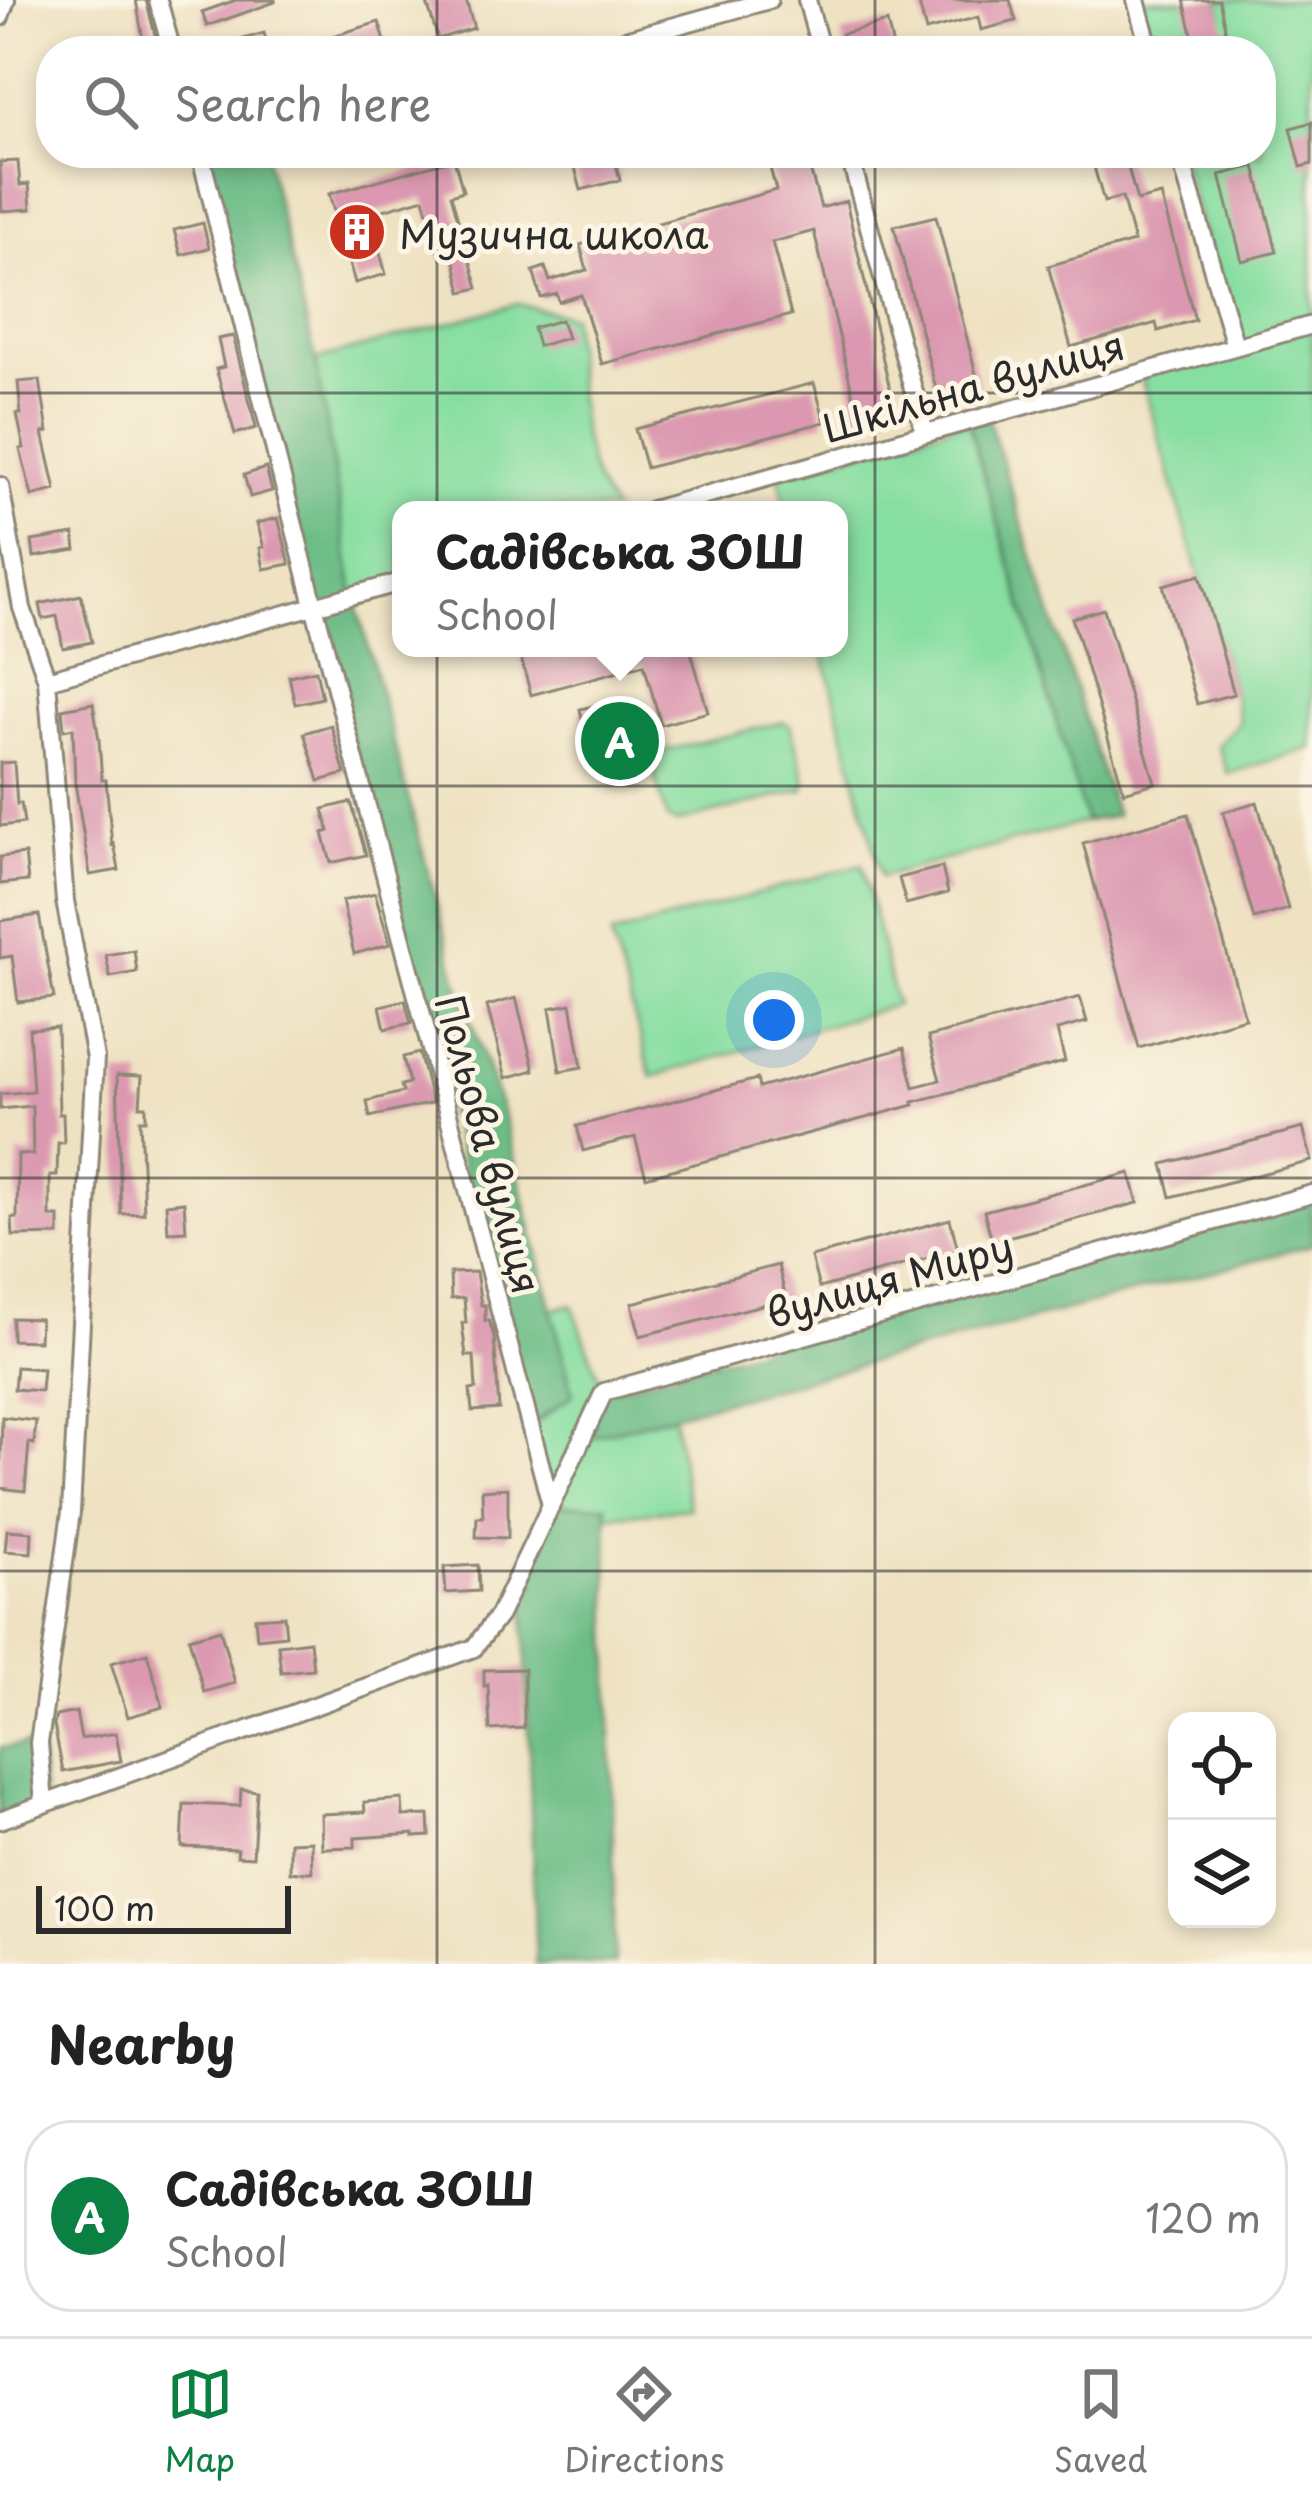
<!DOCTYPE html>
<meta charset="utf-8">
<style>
body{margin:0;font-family:"Playpen Sans",sans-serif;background:#f2f2f2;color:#222}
.controls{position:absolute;right:36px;bottom:36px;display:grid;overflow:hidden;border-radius:24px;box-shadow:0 6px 18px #0003}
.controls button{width:108px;height:108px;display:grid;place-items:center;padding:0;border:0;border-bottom:3px solid #e0e0e0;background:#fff;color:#222;font:60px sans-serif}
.scale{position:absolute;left:36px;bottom:30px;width:255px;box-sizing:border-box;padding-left:12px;border:6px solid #2b2b2b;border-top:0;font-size:33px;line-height:42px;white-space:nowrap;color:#2b2b2b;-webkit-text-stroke:9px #fcf5e5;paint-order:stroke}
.you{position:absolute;left:774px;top:1020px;width:42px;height:42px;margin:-30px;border:9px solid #fff;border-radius:50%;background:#1a73e8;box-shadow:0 0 0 18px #1a73e833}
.badge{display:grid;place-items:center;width:78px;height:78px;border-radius:50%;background:#0b8043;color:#fff;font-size:39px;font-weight:700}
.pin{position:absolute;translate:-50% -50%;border:6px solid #fff;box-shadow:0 3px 12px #0006}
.popup{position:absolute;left:392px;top:501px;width:456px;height:156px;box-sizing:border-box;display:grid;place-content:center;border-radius:24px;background:#fff;filter:drop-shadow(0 3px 9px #0005);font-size:39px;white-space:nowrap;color:#767676}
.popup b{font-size:45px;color:#222}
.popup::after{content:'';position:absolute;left:50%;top:100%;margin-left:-24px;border:24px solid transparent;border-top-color:#fff}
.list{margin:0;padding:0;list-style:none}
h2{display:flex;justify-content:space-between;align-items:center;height:156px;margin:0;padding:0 48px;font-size:51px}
h2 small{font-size:39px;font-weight:400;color:#767676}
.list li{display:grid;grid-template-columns:78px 1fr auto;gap:36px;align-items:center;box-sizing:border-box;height:192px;margin:0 24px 24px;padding:0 24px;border:3px solid #e0e0e0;border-radius:48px}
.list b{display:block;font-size:45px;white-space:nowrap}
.list p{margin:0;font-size:39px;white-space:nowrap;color:#767676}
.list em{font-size:39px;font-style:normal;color:#767676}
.icon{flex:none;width:66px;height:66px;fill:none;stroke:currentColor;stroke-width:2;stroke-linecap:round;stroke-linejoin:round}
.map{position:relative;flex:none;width:1312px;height:1964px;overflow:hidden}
.search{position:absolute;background:#fff;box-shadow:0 6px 18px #0003;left:36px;right:36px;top:36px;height:132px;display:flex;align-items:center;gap:30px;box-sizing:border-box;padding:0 42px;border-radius:48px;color:#767676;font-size:45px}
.sheet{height:372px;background:#fff}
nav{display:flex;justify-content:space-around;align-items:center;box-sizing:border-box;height:168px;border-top:3px solid #e0e0e0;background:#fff;font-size:33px;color:#767676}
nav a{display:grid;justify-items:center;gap:6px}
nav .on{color:#0b8043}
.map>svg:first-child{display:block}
.green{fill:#87dea1;stroke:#598466;stroke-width:3}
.forest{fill:#6dbd87;stroke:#4c7459;stroke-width:3}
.building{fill:#db98b0}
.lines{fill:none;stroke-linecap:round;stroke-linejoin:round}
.minor-casing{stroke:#8d8676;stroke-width:22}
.minor{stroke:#fff;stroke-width:16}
.grid{fill:none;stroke:#2b2b2b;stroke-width:3;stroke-opacity:0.55}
.labels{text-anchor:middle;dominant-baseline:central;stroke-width:10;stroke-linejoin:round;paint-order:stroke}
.poi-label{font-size:39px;fill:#2b2b2b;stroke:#fcf5e5;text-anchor:start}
.street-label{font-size:39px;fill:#2b2b2b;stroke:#fcf5e5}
</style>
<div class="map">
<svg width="1312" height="1964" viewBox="0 0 1312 1964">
<rect width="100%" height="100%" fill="#fcf5e5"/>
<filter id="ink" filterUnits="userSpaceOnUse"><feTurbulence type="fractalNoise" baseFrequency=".00833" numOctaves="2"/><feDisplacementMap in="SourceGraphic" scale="24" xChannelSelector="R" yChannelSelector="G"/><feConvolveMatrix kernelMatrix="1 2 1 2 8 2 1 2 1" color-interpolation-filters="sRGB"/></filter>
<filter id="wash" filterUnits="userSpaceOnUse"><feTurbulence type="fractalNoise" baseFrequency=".004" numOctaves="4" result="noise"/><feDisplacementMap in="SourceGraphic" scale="48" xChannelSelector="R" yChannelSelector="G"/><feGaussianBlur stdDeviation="2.7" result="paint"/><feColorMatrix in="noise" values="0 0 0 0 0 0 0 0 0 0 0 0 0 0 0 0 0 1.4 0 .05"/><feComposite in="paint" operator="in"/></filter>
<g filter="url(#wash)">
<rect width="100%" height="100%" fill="#efe2c2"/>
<path class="green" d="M 1136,0 L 1184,0 L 1222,16 L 1219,0 L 1312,0 L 1312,748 L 1228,774 L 1218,745 L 1239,723 L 1234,694 L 1140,373 L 1235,347 L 1180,153 L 1261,153 L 1261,51 L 1231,51 L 1226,33 L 1192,41 L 1194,51 L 1150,51 Z
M 517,304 L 571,316 C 577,371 576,470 614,510 L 401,510 L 401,582 L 354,595 L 316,360 Z
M 968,421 L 1086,822 L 881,877 L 822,648 L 839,648 L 839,510 L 787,510 L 778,475 Z
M 783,722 L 790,725 L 806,782 L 803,790 L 676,823 L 667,819 L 651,760 L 655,753 Z
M 862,864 L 896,1005 L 652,1077 L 611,936 Z
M 572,1304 L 604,1392 L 584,1439 L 673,1415 L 689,1508 L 608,1516 L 607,1506 L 551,1505 L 533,1426 L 573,1395 L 552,1310 Z"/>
<path class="forest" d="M 216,153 L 265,153 L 316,360 L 354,595 L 458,983 L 504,1117 L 573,1395 L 530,1426 L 201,157 Z
M 987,415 L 1116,816 L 1086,822 L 968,421 Z
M 1312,1194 L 1312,1245 L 582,1439 L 604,1392 Z
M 551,1505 L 607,1505 L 615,1964 L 536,1964 L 523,1563 Z
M 39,1743 L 44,1804 L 0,1820 L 0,1748 Z"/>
<g id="blocks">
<path class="building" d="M 136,0 L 146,0 L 159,51 L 145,51 Z
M 236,0 L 275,0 L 275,2 L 207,26 L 202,12 Z
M 426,0 L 466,0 L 474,28 L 438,39 Z
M 918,0 L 1010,0 L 1016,21 L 981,30 L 978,17 L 926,31 Z
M 1184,0 L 1219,0 L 1230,51 L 1196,51 Z
M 379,22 L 388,51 L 330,51 L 326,38 Z
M 887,22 L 894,51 L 846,51 L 841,34 Z
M 264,33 L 269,51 L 216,51 L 215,47 Z
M 1312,122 L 1312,164 L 1301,167 L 1291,128 Z
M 571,153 L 613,153 L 620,180 L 581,190 Z
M 766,153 L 811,153 L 814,165 L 809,166 L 821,208 L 846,201 L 895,411 L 859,420 L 814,231 L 772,242 L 791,315 L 602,364 L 581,295 L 559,302 L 557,294 L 541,298 L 533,271 L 545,267 L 550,281 L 587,270 L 580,245 L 776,190 Z
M 1090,153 L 1124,153 L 1137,201 L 1161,195 L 1195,320 L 1158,331 L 1156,323 L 1071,347 L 1048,266 L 1134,242 L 1122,197 L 1104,202 Z
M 454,159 L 463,191 L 451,195 L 478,288 L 462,292 L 453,254 L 441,258 L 424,198 L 369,214 L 386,274 L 355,283 L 329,194 Z
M 18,161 L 20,185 L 29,184 L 31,209 L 2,211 L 0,162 Z
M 1255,166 L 1277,252 L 1242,261 L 1220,175 Z
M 936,216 L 979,386 L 938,397 L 894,226 Z
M 203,223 L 209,248 L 181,255 L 174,230 Z
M 561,320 L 567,338 L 538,346 L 533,328 Z
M 233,336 L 256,428 L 235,434 L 216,369 L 224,367 L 218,339 Z
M 40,380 L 48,432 L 43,433 L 56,490 L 32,496 L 20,449 L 24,448 L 17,414 L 21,414 L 18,382 Z
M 814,383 L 825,422 L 646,468 L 635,429 Z
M 266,468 L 272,491 L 250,497 L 244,475 Z
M 278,518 L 290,564 L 264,569 L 260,548 L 264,547 L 257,523 Z
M 74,534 L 76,550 L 34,557 L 32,541 Z
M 1200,575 L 1234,694 L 1197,704 L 1163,585 Z
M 81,595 L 92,642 L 63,648 L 57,616 L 43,619 L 40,604 Z
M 1104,609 L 1155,783 L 1124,792 L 1072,618 Z
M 518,648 L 690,648 L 708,712 L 661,725 L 644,664 L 531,695 Z
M 316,670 L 322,698 L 295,704 L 289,676 Z
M 93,703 L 99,740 L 102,780 L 106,780 L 112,845 L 114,844 L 119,870 L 90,875 L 75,783 L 73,728 L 64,730 L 62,709 Z
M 605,703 L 609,721 L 584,727 L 580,709 Z
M 331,725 L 345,774 L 319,781 L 304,733 Z
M 14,762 L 17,804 L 21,803 L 24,823 L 0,826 L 0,763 Z
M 351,802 L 366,855 L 331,863 L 323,833 L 329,831 L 323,809 Z
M 1257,802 L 1288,909 L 1254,919 L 1223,812 Z
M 1188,814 L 1245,1018 L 1139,1048 L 1083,843 Z
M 25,854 L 28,881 L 0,884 L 0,857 Z
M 942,867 L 948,893 L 906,904 L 899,878 Z
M 375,893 L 390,944 L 354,954 L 342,901 Z
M 39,915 L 54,998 L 18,1002 L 12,956 L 0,958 L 0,921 Z
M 134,950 L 137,972 L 110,977 L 106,955 Z
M 1080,997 L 1087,1022 L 1057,1030 L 1065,1062 L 913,1102 L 914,1105 L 646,1177 L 635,1137 L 583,1151 L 577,1126 L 757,1079 L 759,1088 L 904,1048 L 914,1087 L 940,1080 L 928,1037 Z
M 516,998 L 534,1070 L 506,1078 L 487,1006 Z
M 405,1000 L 411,1023 L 385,1029 L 380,1006 Z
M 571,1004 L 582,1067 L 560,1071 L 550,1008 Z
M 57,1027 L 59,1114 L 63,1114 L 64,1143 L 58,1143 L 57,1176 L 50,1176 L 50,1217 L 59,1217 L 59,1235 L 13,1236 L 12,1218 L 17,1218 L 18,1154 L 33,1155 L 32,1106 L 0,1109 L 0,1094 L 33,1091 L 29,1029 Z
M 419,1053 L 432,1103 L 370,1117 L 367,1101 L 403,1092 L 401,1085 L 409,1083 L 403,1057 Z
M 117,1075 L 142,1076 L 140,1106 L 146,1106 L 146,1120 L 140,1120 L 144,1213 L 121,1214 Z
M 1303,1128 L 1312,1161 L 1171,1197 L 1163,1164 Z
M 1130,1173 L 1138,1203 L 992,1241 L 984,1211 Z
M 184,1202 L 186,1231 L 168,1232 L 166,1204 Z
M 950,1219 L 958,1250 L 819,1288 L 811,1257 Z
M 778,1265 L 786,1299 L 640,1336 L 632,1303 Z
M 476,1272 L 481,1305 L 485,1305 L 485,1321 L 489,1320 L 494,1337 L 499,1409 L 472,1411 L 470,1390 L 476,1389 L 474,1356 L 466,1356 L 462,1323 L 466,1323 L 464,1298 L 451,1299 L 450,1273 Z
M 12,1318 L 40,1319 L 39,1341 L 12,1340 Z
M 16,1367 L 43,1369 L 41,1391 L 14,1389 Z
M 2,1417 L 36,1421 L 34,1444 L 29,1443 L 25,1491 L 0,1488 Z
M 508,1488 L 508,1538 L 476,1537 L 477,1517 L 483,1517 L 482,1490 Z
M 7,1530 L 32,1532 L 31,1553 L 5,1551 Z
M 478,1565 L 479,1591 L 446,1593 L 444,1567 Z
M 284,1616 L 286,1635 L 257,1638 L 255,1618 Z
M 220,1629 L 235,1683 L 204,1692 L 189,1638 Z
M 310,1641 L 313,1669 L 281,1672 L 278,1645 Z
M 147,1653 L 163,1707 L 128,1717 L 111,1663 Z
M 524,1669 L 524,1728 L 490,1730 L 488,1685 L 484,1686 L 484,1670 Z
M 76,1712 L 81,1739 L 116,1733 L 121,1761 L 63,1772 L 54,1725 L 56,1716 Z
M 241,1789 L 257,1791 L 253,1857 L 237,1856 L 238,1849 L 182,1847 L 184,1804 L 240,1806 Z
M 402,1799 L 403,1816 L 429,1815 L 430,1836 L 414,1837 L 414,1834 L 355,1838 L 355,1847 L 322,1848 L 321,1814 L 365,1812 L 364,1802 Z
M 311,1841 L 312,1872 L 290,1872 L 290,1842 Z"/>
</g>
</g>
<g filter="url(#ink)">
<use href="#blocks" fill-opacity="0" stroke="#8d8676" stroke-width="3"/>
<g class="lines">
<defs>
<path id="minor" d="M 158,0 L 172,51
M 807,0 L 821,51
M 1136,0 L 1150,51
M 0,17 L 6,0
M 585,51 L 769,0
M 849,153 L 925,433
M 1179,153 L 1235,346
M 0,486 L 22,608 L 47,680 L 65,901 L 95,1058 L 71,1512 L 39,1743 L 44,1804
M 652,510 L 1312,325
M 47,680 L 401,582
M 551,1505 L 604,1392 L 1312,1194
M 0,1820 L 474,1648 L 499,1615 L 551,1505 L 314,605 L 200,153"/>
</defs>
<use href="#minor" class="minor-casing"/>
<use href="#minor" class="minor"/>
</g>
</g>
<path class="grid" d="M 437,0 L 437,51M 875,0 L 875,51M 437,153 L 437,1964M 875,153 L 875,1964M 0,393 L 1312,393M 0,786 L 1312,786M 0,1178 L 1312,1178M 0,1571 L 1312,1571"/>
<defs>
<symbol id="building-disc" viewBox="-11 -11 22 22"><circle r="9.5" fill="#c8321e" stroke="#fcf5e5"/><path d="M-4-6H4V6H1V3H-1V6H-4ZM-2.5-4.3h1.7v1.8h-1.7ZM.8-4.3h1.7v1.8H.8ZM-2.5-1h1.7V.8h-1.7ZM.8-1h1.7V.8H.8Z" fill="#fff"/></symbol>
</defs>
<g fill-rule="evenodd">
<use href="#building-disc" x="324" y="199" width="66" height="66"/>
</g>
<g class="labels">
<g class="poi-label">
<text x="399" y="232">Музична школа</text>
</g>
<g class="street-label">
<text transform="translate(973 385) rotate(-16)">Шкільна вулиця</text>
<text transform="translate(490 1144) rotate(75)">Польова вулиця</text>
<text transform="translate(889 1278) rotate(-16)">вулиця Миру</text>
</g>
</g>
</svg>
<div class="controls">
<button><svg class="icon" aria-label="locate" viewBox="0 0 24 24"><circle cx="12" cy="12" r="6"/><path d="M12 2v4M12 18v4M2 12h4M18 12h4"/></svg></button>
<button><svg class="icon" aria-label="layers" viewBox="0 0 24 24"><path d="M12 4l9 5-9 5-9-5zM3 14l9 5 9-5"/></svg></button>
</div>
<div class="scale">100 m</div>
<div class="you"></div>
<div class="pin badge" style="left:620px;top:741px">A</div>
<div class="popup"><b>Садівська ЗОШ</b>School</div>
<div class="search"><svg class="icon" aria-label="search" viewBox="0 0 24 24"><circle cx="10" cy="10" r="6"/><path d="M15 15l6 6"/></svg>Search here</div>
</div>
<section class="sheet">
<h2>Nearby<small></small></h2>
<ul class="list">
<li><span class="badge">A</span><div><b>Садівська ЗОШ</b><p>School</p></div><em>120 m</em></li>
</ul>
</section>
<nav>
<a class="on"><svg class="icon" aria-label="map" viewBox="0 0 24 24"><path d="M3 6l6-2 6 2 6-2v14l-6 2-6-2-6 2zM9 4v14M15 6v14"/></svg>Map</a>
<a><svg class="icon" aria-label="directions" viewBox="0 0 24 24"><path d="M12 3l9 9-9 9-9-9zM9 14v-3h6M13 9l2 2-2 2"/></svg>Directions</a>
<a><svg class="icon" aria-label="saved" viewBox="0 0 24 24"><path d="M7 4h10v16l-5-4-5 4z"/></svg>Saved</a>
</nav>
